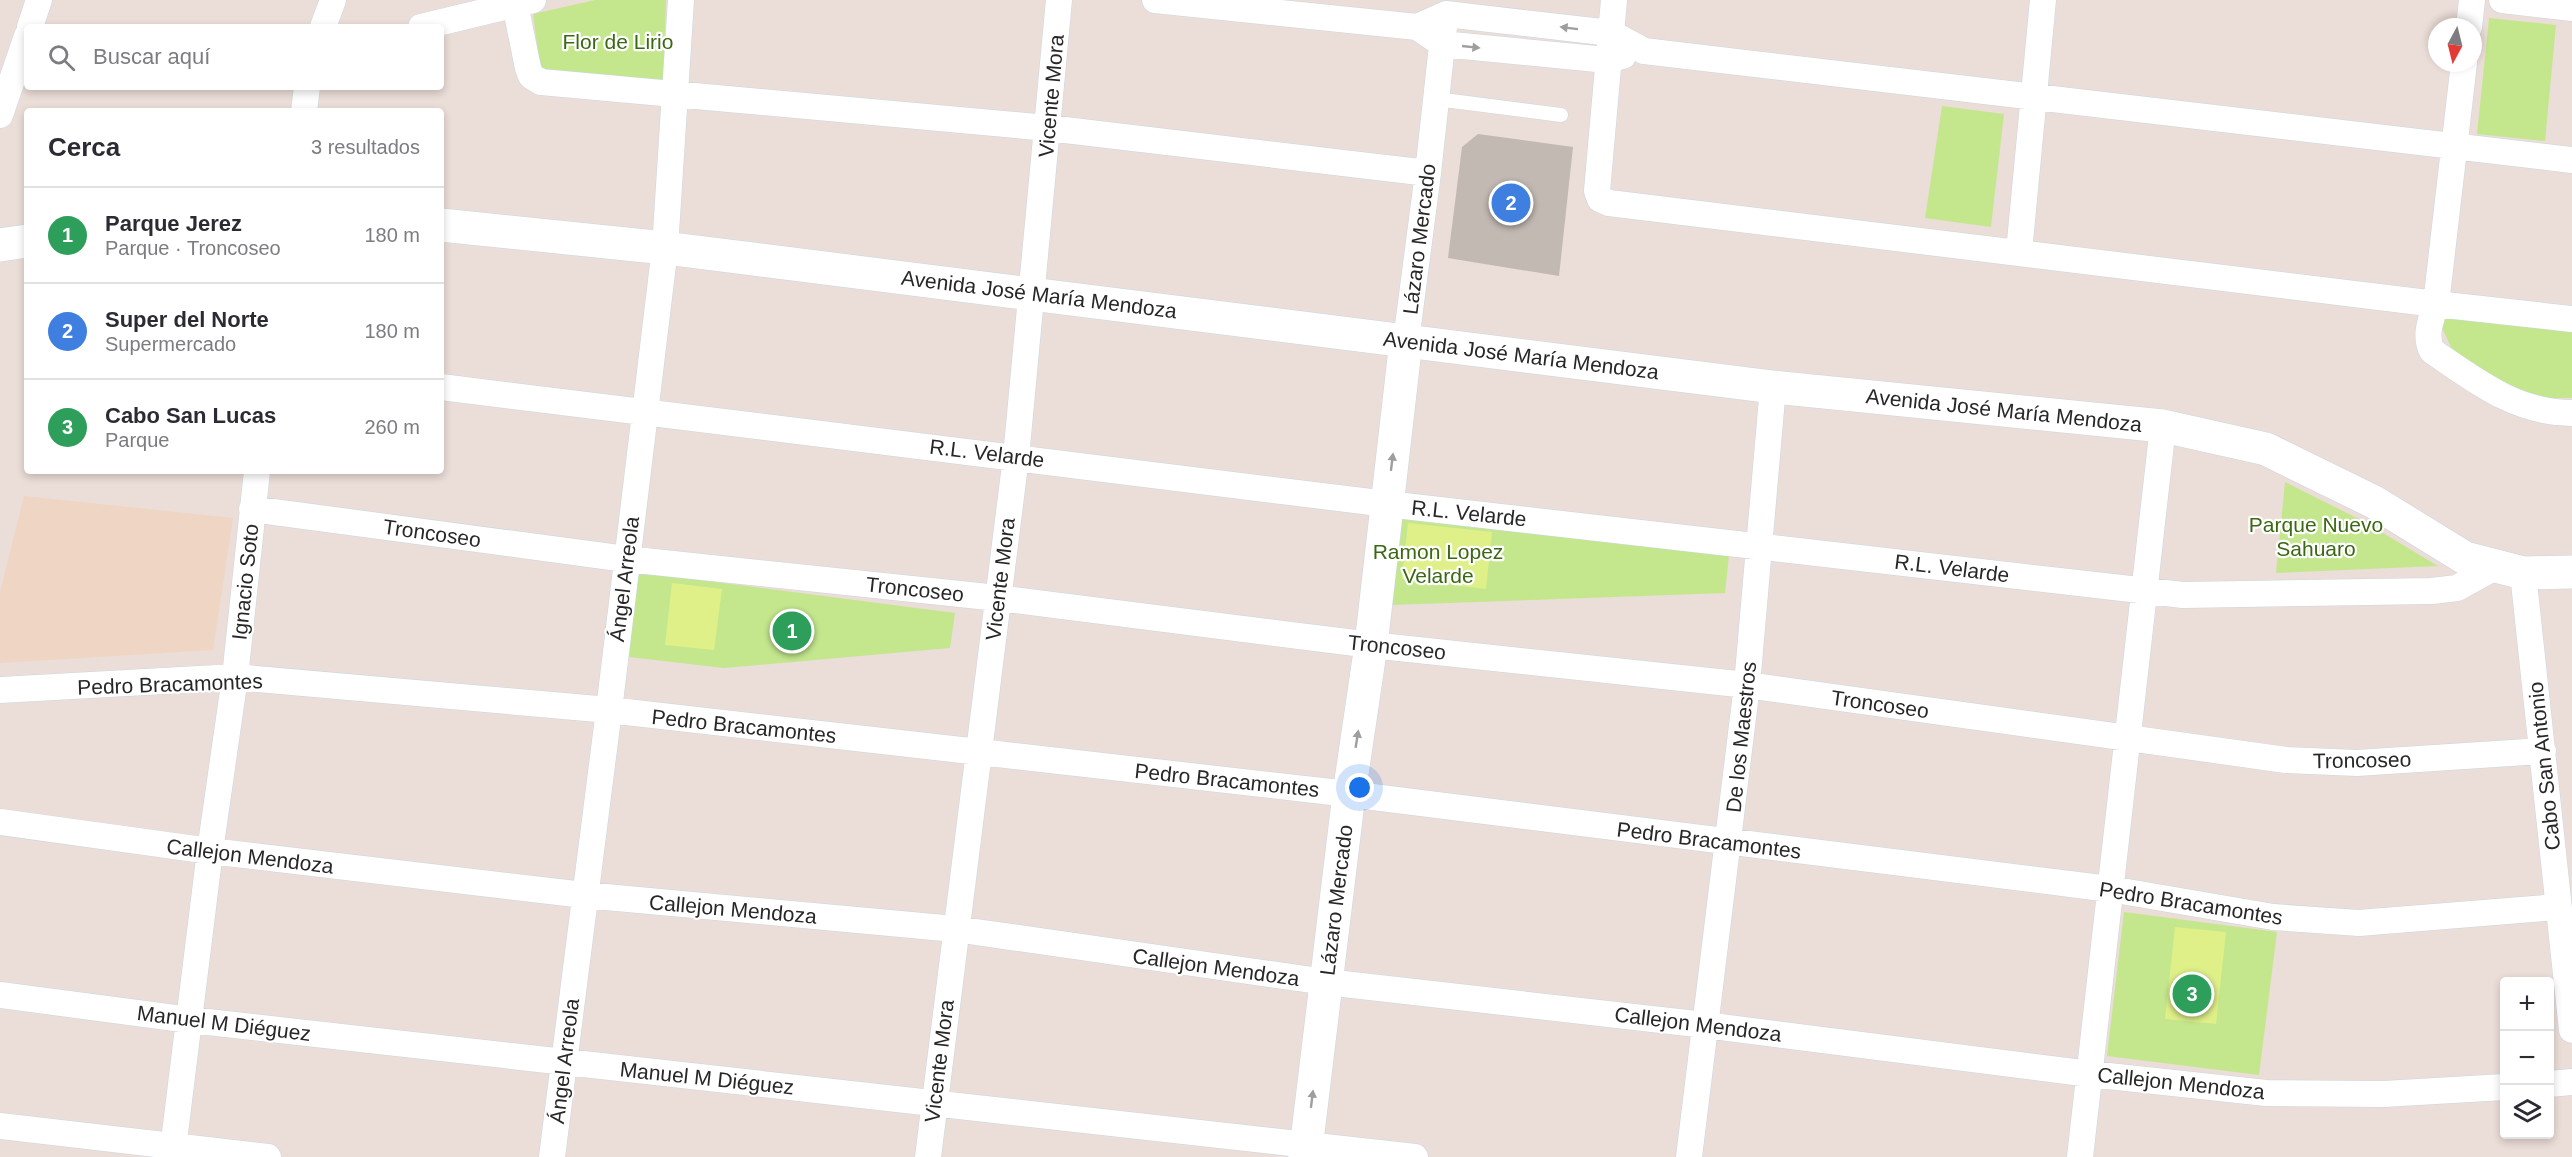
<!DOCTYPE html>
<html lang="es">
<meta charset="utf-8">
<style>
body{margin:0;font-family:Helvetica,sans-serif;background:#f2f2f3;color:#2b2b33}
.controls{position:absolute;right:18px;bottom:18px;display:grid;overflow:hidden;border-radius:6px;box-shadow:0 3px 9px #0003}
.controls button{width:54px;height:54px;display:grid;place-items:center;padding:0;border:0;border-bottom:2px solid #e1e1e2;background:#fff;color:#2b2b33;font:30px sans-serif}
.compass{position:absolute;left:2428px;top:18px;width:54px;height:54px;border-radius:50%;background:#fff;box-shadow:0 3px 9px #0003;rotate:187deg}
.you{position:absolute;left:1360px;top:788px;width:21px;height:21px;margin:-15px;border:4px solid #fff;border-radius:50%;background:#1a73e8;box-shadow:0 0 0 9px #1a73e833}
.badge{display:grid;place-items:center;width:39px;height:39px;border-radius:50%;background:#7c3aed;color:#fff;font-size:20px;font-weight:700}
.pin{position:absolute;translate:-50% -50%;border:3px solid #fff;box-shadow:0 2px 6px #0006}
.list{margin:0;padding:0;list-style:none}
h2{display:flex;justify-content:space-between;align-items:center;height:78px;margin:0;padding:0 24px;font-size:26px}
h2 small{font-size:20px;font-weight:400;color:#7c7c81}
.list li{display:grid;grid-template-columns:39px 1fr auto;gap:18px;align-items:center;box-sizing:border-box;height:96px;padding:0 24px;border-top:2px solid #e1e1e2}
.list b{display:block;font-size:22px;white-space:nowrap}
.list p{margin:0;font-size:20px;white-space:nowrap;color:#7c7c81}
.list em{font-size:20px;font-style:normal;color:#7c7c81}
.icon{flex:none;width:33px;height:33px;fill:none;stroke:currentColor;stroke-width:2;stroke-linecap:round;stroke-linejoin:round}
.map{position:relative;flex:none;width:2572px;height:1157px;overflow:hidden}
.search{position:absolute;background:#fff;box-shadow:0 3px 9px #0003;left:24px;top:24px;width:420px;height:66px;display:flex;align-items:center;gap:15px;box-sizing:border-box;padding:0 21px;border-radius:6px;color:#7c7c81;font-size:22px}
.panel{position:absolute;background:#fff;box-shadow:0 3px 9px #0003;left:24px;top:108px;width:420px;height:366px;border-radius:6px}
.map>svg:first-child{display:block}
.education{fill:#efd6c4}
.green{fill:#c4e78e}
.pitch{fill:#dff089}
.building{fill:#c2b9b3}
.lines{fill:none;stroke-linecap:round;stroke-linejoin:round}
.lane-casing{stroke:#ccd6e2;stroke-width:15}
.street-casing{stroke:#ccd6e2;stroke-width:27}
.secondary-casing{stroke:#ccd6e2;stroke-width:34}
.lane{stroke:#fff;stroke-width:14}
.street{stroke:#fff;stroke-width:26}
.secondary{stroke:#fff;stroke-width:33}
.oneway{fill:#9e9e9e}
.labels{text-anchor:middle;dominant-baseline:central;stroke-width:4.5;stroke-linejoin:round;paint-order:stroke}
.park-label{font-size:21px;fill:#3b6813;stroke:#fff}
.street-label{font-size:21px;fill:#272727;stroke:#fff}
</style>
<div class="map">
<svg width="2572" height="1157" viewBox="0 0 2572 1157">
<rect width="100%" height="100%" fill="#ebddd7"/>
<path class="education" d="M 24,496 L 233,518 L 213,650 L 0,663 L 0,592 Z"/>
<path class="green" d="M 595,0 L 666,0 L 663,86 L 541,75 L 533,14 Z
M 2489,18 L 2556,25 L 2545,141 L 2477,134 Z
M 1942,106 L 2004,114 L 1991,227 L 1925,218 Z
M 2437,317 L 2572,331 L 2572,398 L 2528,398 L 2455,356 Z
M 2285,482 L 2363,521 L 2438,566 L 2276,573 Z
M 1402,518 L 1729,555 L 1725,593 L 1392,605 Z
M 637,572 L 955,613 L 950,648 L 724,668 L 629,657 Z
M 2124,912 L 2277,932 L 2259,1075 L 2107,1056 Z"/>
<path class="pitch" d="M 1408,523 L 1492,532 L 1486,589 L 1402,579 Z
M 672,583 L 722,589 L 714,650 L 665,645 Z
M 2175,927 L 2226,932 L 2216,1024 L 2165,1019 Z"/>
<path class="building" d="M 1478,134 L 1573,147 L 1559,276 L 1448,258 L 1462,147 Z"/>
<g class="lines">
<defs>
<path id="lane" d="M 1436,99 L 1561,115"/>
<path id="street" d="M 1155,0 L 1417,27 L 1442,44 L 1607,60 L 1623,56
M 1614,0 L 1597,191 L 1600,199 L 1609,203 L 2436,304 C 2431,320 2424,335 2432,351 C 2476,381 2516,413 2572,413
M 2502,0 L 2572,8
M 515,4 L 528,68 L 531,76 L 541,82 L 1048,128 L 1428,173
M 30,27 L 39,0
M 323,27 L 333,0
M 421,27 L 533,0
M 1417,27 L 1446,14 L 1611,33 L 1644,51 L 2572,160
M 2469,27 L 2472,0
M 2464,63 L 2436,304 L 2572,319
M 304,111 L 307,87
M 0,115 L 27,36
M 2019,252 L 2043,0
M 1406,341 L 1428,173 L 1444,27
M 441,387 L 1387,504 L 2183,595 L 2432,591 L 2457,588 L 2495,567
M 252,509 L 626,559 L 998,598 L 1371,645 L 1747,685 L 2286,760 L 2357,763 L 2543,751
M 2523,573 L 2572,1030
M 0,690 L 235,677 L 609,710 L 1349,794 L 2110,889 L 2273,917 L 2359,923 L 2557,907
M 0,822 L 210,851 L 584,895 L 955,929 L 1326,982 L 1705,1025 L 2090,1074 L 2266,1093 L 2384,1094 L 2504,1087
M 0,995 L 190,1020 L 1415,1157
M 2550,1084 L 2572,1082
M 0,1126 L 268,1157
M 172,1157 L 210,851 L 235,677 L 257,471
M 552,1157 L 609,710 L 665,248 L 681,0
M 928,1157 L 1016,457 L 1059,0
M 1689,1157 L 1747,685 L 1773,387
M 2080,1157 L 2163,426"/>
<path id="secondary" d="M 441,225 L 665,248 L 1773,387 L 2163,426 L 2266,449 L 2374,502 L 2465,558 L 2523,573 L 2572,572
M 0,245 L 27,241
M 1305,1157 L 1349,794 L 1371,645 L 1406,341"/>
</defs>
<use href="#lane" class="lane-casing"/>
<use href="#street" class="street-casing"/>
<use href="#secondary" class="secondary-casing"/>
<use href="#lane" class="lane"/>
<use href="#street" class="street"/>
<use href="#secondary" class="secondary"/>
</g>
<defs><path id="oneway-solid" d="M-6-.8H1V-3.2L6.5 0L1 3.2V.8H-6Z" transform="scale(1.5)"/></defs>
<g class="oneway">
<use href="#oneway-solid" transform="translate(1569 28) rotate(-173)"/>
<use href="#oneway-solid" transform="translate(1471 47) rotate(6)"/>
<use href="#oneway-solid" transform="translate(1392 462) rotate(-83)"/>
<use href="#oneway-solid" transform="translate(1357 739) rotate(-81)"/>
<use href="#oneway-solid" transform="translate(1312 1099) rotate(-83)"/>
</g>
<g class="labels">
<g class="park-label">
<text x="618" y="41">Flor de Lirio</text>
<text x="2316" y="524">Parque Nuevo<tspan x="2316" dy="24">Sahuaro</tspan></text>
<text x="1438" y="551">Ramon Lopez<tspan x="1438" dy="24">Velarde</tspan></text>
</g>
<g class="street-label">
<text transform="translate(1051 96) rotate(-85)">Vicente Mora</text>
<text transform="translate(1419 239) rotate(-83)">Lázaro Mercado</text>
<text transform="translate(1039 294) rotate(7)">Avenida José María Mendoza</text>
<text transform="translate(1521 355) rotate(7)">Avenida José María Mendoza</text>
<text transform="translate(2004 410) rotate(6)">Avenida José María Mendoza</text>
<text transform="translate(987 453) rotate(7)">R.L. Velarde</text>
<text transform="translate(1469 513) rotate(6)">R.L. Velarde</text>
<text transform="translate(432 533) rotate(8)">Troncoseo</text>
<text transform="translate(1952 568) rotate(7)">R.L. Velarde</text>
<text transform="translate(624 579) rotate(-83)">Ángel Arreola</text>
<text transform="translate(1000 579) rotate(-83)">Vicente Mora</text>
<text transform="translate(245 582) rotate(-84)">Ignacio Soto</text>
<text transform="translate(915 589) rotate(6)">Troncoseo</text>
<text transform="translate(1397 647) rotate(6)">Troncoseo</text>
<text transform="translate(170 684) rotate(-2)">Pedro Bracamontes</text>
<text transform="translate(1880 704) rotate(8)">Troncoseo</text>
<text transform="translate(744 726) rotate(6)">Pedro Bracamontes</text>
<text transform="translate(1741 737) rotate(-84)">De los Maestros</text>
<text transform="translate(2362 760) rotate(-1)">Troncoseo</text>
<text transform="translate(2544 766) rotate(-96)">Cabo San Antonio</text>
<text transform="translate(1227 780) rotate(6)">Pedro Bracamontes</text>
<text transform="translate(1709 840) rotate(7)">Pedro Bracamontes</text>
<text transform="translate(250 856) rotate(7)">Callejon Mendoza</text>
<text transform="translate(1336 900) rotate(-83)">Lázaro Mercado</text>
<text transform="translate(2191 903) rotate(9)">Pedro Bracamontes</text>
<text transform="translate(733 909) rotate(5)">Callejon Mendoza</text>
<text transform="translate(1216 967) rotate(8)">Callejon Mendoza</text>
<text transform="translate(224 1023) rotate(7)">Manuel M Diéguez</text>
<text transform="translate(1698 1024) rotate(7)">Callejon Mendoza</text>
<text transform="translate(564 1061) rotate(-83)">Ángel Arreola</text>
<text transform="translate(939 1061) rotate(-83)">Vicente Mora</text>
<text transform="translate(707 1078) rotate(6)">Manuel M Diéguez</text>
<text transform="translate(2181 1083) rotate(6)">Callejon Mendoza</text>
</g>
</g>
</svg>
<div class="controls">
<button>+</button>
<button>−</button>
<button><svg class="icon" aria-label="layers" viewBox="0 0 24 24"><path d="M12 4l9 5-9 5-9-5zM3 14l9 5 9-5"/></svg></button>
</div>
<svg class="compass" viewBox="-18 -18 36 36"><path d="M0-13l5 13h-10z" fill="#e53935"/><path d="M0 13l5-13h-10z" fill="#7c7c81"/></svg>
<div class="you"></div>
<div class="pin badge" style="left:792px;top:631px;background:#2e9e5b">1</div>
<div class="pin badge" style="left:1511px;top:203px;background:#3f7fe0">2</div>
<div class="pin badge" style="left:2192px;top:994px;background:#2e9e5b">3</div>
<div class="search"><svg class="icon" aria-label="search" viewBox="0 0 24 24"><circle cx="10" cy="10" r="6"/><path d="M15 15l6 6"/></svg>Buscar aquí</div>
<section class="panel">
<h2>Cerca<small>3 resultados</small></h2>
<ul class="list">
<li><span class="badge" style="background:#2e9e5b">1</span><div><b>Parque Jerez</b><p>Parque · Troncoseo</p></div><em>180 m</em></li>
<li><span class="badge" style="background:#3f7fe0">2</span><div><b>Super del Norte</b><p>Supermercado</p></div><em>180 m</em></li>
<li><span class="badge" style="background:#2e9e5b">3</span><div><b>Cabo San Lucas</b><p>Parque</p></div><em>260 m</em></li>
</ul>
</section>
</div>
